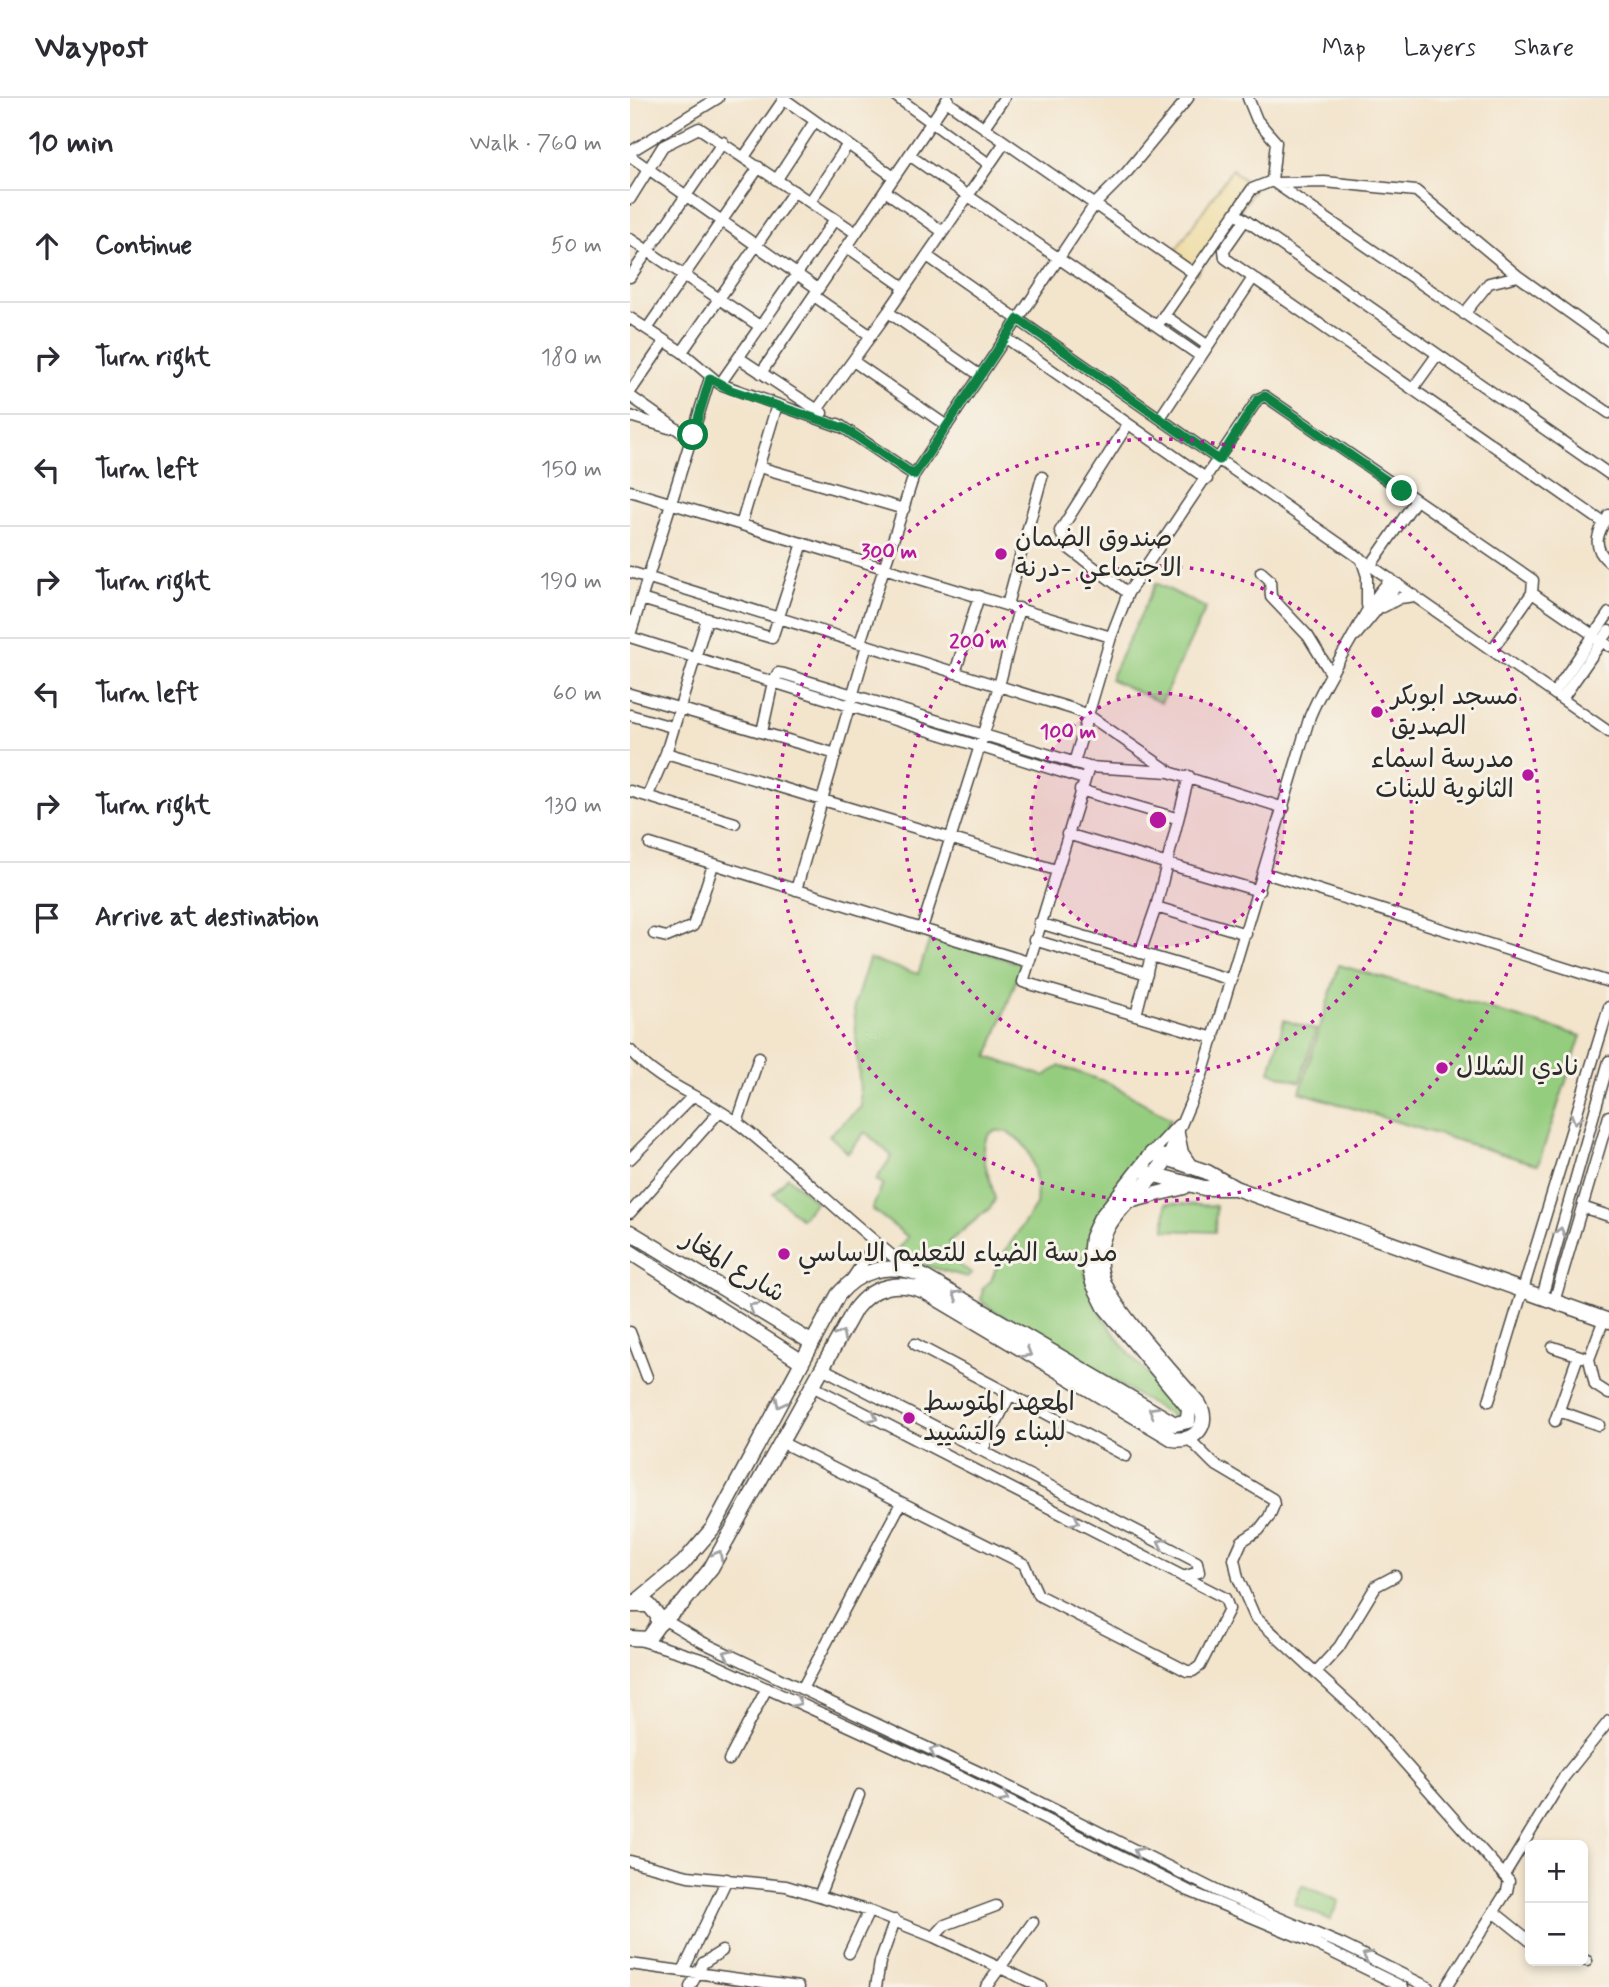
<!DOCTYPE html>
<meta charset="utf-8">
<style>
body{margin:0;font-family:Mynerve,"Playpen Sans Arabic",sans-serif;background:#f7f7f7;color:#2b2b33}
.controls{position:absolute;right:21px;bottom:21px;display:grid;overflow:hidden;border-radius:10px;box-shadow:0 4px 10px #0003}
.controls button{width:63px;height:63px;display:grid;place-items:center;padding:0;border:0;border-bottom:2px solid #e1e1e2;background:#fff;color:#2b2b33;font:35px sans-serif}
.stop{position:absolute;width:21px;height:21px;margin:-16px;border:5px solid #0b8043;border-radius:50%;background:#fff}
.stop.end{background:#0b8043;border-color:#fff;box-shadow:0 2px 7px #0008}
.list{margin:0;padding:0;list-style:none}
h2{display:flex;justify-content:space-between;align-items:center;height:91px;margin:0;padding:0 28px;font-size:30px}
h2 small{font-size:23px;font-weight:400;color:#7c7c81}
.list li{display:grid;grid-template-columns:46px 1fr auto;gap:21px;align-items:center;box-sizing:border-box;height:112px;padding:0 28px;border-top:2px solid #e1e1e2}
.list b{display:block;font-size:26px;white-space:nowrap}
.list em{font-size:23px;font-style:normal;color:#7c7c81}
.icon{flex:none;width:38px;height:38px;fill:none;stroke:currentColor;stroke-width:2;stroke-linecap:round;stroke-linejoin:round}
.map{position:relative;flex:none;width:979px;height:1889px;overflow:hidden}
header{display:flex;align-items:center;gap:42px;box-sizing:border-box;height:98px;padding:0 35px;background:#fff;border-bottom:2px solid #e1e1e2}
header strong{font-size:33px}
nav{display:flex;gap:38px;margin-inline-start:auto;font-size:24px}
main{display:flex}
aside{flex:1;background:#fff}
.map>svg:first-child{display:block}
.green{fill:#95cd7f;stroke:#607c55;stroke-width:2}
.sand{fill:#eeda9e;stroke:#8c8264;stroke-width:2}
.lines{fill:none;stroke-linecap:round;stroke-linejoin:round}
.minor-casing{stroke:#494743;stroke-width:13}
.major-casing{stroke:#494743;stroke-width:17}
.minor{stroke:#fff;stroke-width:10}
.major{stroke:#fff;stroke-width:14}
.oneway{stroke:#a0a0a0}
.route{stroke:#0b8043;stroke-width:9}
.ring{fill:none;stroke:#b5179e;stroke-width:3.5;stroke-dasharray:3.5 7}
.poi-dot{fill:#b5179e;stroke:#f7f3e8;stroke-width:2.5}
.labels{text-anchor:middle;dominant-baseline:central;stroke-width:6;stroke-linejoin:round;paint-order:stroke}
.poi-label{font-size:26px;fill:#2b2b2b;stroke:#f7f3e8;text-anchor:start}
.street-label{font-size:26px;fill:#2b2b2b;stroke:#f7f3e8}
.centre{fill:#b5179e;stroke:#f7f3e8;stroke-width:3.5}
.ring-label{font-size:21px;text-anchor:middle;font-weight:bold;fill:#b5179e;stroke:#f7f3e8;stroke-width:6;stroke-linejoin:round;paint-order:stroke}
</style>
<header>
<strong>Waypost</strong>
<nav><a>Map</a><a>Layers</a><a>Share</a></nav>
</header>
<main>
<aside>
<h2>10 min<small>Walk · 760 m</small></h2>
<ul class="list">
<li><svg class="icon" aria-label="ahead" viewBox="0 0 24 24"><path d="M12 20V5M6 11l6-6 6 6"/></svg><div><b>Continue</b></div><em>50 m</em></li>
<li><svg class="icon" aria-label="right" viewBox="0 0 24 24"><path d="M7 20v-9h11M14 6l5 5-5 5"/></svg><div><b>Turn right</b></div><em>180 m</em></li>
<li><svg class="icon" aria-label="left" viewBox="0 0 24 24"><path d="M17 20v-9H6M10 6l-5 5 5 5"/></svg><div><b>Turn left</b></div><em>150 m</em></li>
<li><svg class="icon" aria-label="right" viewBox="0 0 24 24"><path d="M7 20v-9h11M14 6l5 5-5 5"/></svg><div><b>Turn right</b></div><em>190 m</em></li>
<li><svg class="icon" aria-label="left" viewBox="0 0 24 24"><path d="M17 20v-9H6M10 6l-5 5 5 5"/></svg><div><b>Turn left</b></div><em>60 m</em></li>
<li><svg class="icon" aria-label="right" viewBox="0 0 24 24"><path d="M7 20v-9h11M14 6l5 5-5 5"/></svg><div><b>Turn right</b></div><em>130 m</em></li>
<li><svg class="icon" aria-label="arrive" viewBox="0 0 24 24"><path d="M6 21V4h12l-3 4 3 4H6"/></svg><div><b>Arrive at destination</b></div></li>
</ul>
</aside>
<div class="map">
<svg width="979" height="1889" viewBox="0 0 979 1889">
<rect width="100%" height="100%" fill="#f7f3e8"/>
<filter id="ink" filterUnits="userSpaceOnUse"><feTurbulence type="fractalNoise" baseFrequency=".0143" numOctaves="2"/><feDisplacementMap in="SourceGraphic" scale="14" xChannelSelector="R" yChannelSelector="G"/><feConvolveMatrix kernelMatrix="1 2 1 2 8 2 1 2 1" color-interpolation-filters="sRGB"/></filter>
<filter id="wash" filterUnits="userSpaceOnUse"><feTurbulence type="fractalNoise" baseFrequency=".00686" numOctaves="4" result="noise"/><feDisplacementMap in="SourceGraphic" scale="28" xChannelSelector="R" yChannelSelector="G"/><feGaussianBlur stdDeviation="1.57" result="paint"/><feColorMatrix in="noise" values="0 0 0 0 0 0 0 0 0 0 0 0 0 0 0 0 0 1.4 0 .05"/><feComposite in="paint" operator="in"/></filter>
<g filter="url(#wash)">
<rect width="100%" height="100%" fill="#f3e4cc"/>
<path class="green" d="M 526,485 L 576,510 L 531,605 L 480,581 Z
M 301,838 L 392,866 L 358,959 L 414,978 L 430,968 L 479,985 L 541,1021 L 455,1175 C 461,1220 523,1284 556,1315 L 552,1324 L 358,1209 L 351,1202 L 353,1189 L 361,1183 L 368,1164 L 406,1107 C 408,1093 405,1066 398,1053 C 387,1033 354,1020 354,1053 C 353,1068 362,1085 365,1101 L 361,1109 L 319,1144 L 326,1153 L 326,1165 L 342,1175 L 337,1179 L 278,1163 L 268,1152 L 278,1139 L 242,1111 L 253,1086 L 246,1082 L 262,1058 L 235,1034 L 218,1055 L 199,1037 L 231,1009 L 224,908 L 239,861 L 288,876 Z
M 709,867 L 951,938 L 908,1067 L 670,994 Z
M 654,922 L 686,932 L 670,984 L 640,974 Z
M 158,1079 L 186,1104 L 171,1121 L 143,1095 Z
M 536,1105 L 586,1108 L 585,1134 L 535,1132 Z
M 672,1787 L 709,1803 L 700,1822 L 664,1806 Z"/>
<path class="sand" d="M 602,71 L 624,92 L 566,176 L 541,159 Z"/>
</g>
<g filter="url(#ink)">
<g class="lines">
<defs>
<path id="minor" d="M 153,0 L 264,79
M 268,0 L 359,66
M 618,0 L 627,22 L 646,44 L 642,83
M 316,3 L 562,174
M 354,29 L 374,0
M 0,54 L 88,0
M 279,57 L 570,258
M 0,58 L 188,191
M 114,59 L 154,1
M 147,81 L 185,23
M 647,85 L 695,84 L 786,93 L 888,178 L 979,243
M 255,93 L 313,134
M 0,101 L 33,48 L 69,30 L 226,135
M 180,104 L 218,46
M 611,119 L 979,376
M 615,122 L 594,152 L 595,160 L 974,425
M 0,141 L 131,229
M 217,149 L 274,189
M 297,158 L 979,634
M 0,179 L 93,44
M 184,198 L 241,238
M 258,214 L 351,278
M 834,216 L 859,185 L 888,178
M 534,217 L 577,247
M 0,220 L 52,254 L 90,286 L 214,330
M 527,228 L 622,91 L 642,83 L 979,315
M 17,231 L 129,69
M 376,240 L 577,381
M 52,254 L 164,93
M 109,260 L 192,315
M 223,263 L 317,328
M 131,275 L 318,0
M 90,286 L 205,121
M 784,289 L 807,257
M 0,294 L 35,243
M 0,298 L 51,334 L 63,337
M 187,312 L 258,214 L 375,44
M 0,318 L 39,330
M 530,320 L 623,180
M 208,326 L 284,377
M 498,326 L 430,433 L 437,449 L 498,495
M 129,369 L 274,411
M 0,393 L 481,539 L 444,665
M 979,417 C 967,435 961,449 979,464
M 111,427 L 147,307
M 731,460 L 737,478 L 737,507
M 741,467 L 786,402
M 0,474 L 443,611 L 458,617 L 539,673
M 631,474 L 640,482 L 641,499 L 678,538 L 700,574
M 902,495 L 979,548
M 11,501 L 142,540 L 173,445
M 377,507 L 412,379
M 753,509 L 770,500 L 785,498
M 0,537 L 80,280
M 726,537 L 768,486
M 0,539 L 143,584 L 148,575 L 154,576 L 459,669 L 539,674 L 654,710
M 481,539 L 498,495 L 628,301 L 635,298 L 903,482 L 902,495 L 862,552
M 230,545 L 284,377 L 465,106 L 497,74 L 558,0
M 325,575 L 349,498
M 924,595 L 979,515
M 0,596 L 206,656
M 932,601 L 979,533
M 0,617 L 42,629
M 132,634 L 143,584 L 454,681
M 36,655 L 426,772
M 459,669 L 393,884 L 584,940
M 450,692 L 546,720
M 0,693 L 105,725
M 18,697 L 36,655 L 77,521
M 437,736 L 629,793
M 20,746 L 398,864
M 635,775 L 979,884
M 166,792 L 237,547
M 526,809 L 616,836
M 409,825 L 602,882
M 292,830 L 369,588 L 389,510
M 24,836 L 37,839 L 63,828 L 83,767
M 404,842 L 517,876
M 510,855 L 526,809 L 559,678
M 506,917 L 521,858
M 0,952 C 29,986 70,997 105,1023 C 166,1070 219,1125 280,1172
M 107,1025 L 129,959
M 522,1055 L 548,1027
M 538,1058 L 572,977 L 680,618 C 691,592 704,570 719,545 C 734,519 739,505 761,481
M 0,1061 L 63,998
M 952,1109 L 979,1118
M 0,1115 L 90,1013
M 221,1182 L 240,1154 L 242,1142
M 912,1199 L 979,963
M 924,1204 L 979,1018
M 974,1221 L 959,1261 L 965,1287 L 979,1296
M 0,1234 L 17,1279
M 285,1246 L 496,1358
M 923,1249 L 953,1259
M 192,1270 L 567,1464 L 569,1474 L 553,1479
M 859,1303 L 979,909
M 929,1313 L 969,1327
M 925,1323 L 948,1258
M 559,1341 L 584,1366 L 643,1401 L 644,1407 L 639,1419 L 629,1432 L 612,1443 L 604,1461 L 608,1480 L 625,1519 L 734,1619 L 879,1783 L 877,1793 L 816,1889
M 151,1344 L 394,1466 L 408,1497 L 557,1573 L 563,1573 L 570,1568 L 599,1511 L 595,1500 L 182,1288
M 352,1353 L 380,1297
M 28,1518 L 72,1544 L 353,1676 L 591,1795 L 713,1847 L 798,1889
M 13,1543 L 77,1563 L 328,1678 L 559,1793 L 679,1843 L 773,1889
M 686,1574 L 709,1549 L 746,1488 L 765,1478
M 172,1591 L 271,1405
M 99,1662 L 137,1590
M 0,1763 L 58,1778 L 156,1788 L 239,1813 L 304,1839 L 411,1889
M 874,1777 L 934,1679 L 979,1623
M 189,1798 L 229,1697
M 864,1814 L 900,1843
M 304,1839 L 315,1827 L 366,1808
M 219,1855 L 239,1813
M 953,1862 L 957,1863
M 0,1866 L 169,1889
M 53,1873 L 97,1781
M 60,1889 L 73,1865 L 92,1853
M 246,1889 L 250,1864 L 265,1822
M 356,1889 L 403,1824"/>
<path id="major" d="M 547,1036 L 551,1055 L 559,1067
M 518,1075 L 574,1090 L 605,1090
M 503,1102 L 554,1089
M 0,1134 L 181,1244
M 0,1154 L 171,1263
M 5,1505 L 53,1465 L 83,1430 L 208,1197 C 229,1172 258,1164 289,1176 L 545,1326 L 558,1323 L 559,1310 L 475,1209 L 463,1185 L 459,1168 L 462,1139 L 470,1121 L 522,1055 L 577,1074 L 605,1090 L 979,1223
M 28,1527 L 53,1505 L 81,1470 L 225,1211 C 242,1188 268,1182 294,1193 L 543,1341 C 565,1345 581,1326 569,1306 C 547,1280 479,1208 472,1179 C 467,1162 470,1142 479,1127 C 494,1101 523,1085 538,1058
M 0,1540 L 18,1541 L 28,1527 L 28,1518 L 19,1507 L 1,1507"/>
</defs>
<use href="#minor" class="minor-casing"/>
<use href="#major" class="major-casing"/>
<use href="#minor" class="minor"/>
<use href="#major" class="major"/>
</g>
<defs><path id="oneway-chevron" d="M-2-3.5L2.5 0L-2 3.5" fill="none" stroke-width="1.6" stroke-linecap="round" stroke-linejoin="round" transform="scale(1.75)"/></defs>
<g class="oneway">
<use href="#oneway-chevron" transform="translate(946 1021) rotate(107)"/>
<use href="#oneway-chevron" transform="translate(930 1134) rotate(-75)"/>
<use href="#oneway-chevron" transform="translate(327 1197) rotate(-150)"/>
<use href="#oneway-chevron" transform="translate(123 1209) rotate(-149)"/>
<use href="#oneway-chevron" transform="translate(211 1237) rotate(-61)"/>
<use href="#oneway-chevron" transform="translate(397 1255) rotate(31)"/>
<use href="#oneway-chevron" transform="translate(150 1305) rotate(117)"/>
<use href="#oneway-chevron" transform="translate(523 1313) rotate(-150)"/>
<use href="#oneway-chevron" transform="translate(243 1319) rotate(27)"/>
<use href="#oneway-chevron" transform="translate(445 1423) rotate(27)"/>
<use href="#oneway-chevron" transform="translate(532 1445) rotate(-153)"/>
<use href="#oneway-chevron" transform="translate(88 1457) rotate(-61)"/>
<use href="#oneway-chevron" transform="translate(98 1556) rotate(-155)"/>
<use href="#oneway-chevron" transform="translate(167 1604) rotate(25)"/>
<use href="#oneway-chevron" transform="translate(304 1653) rotate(-155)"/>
<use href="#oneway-chevron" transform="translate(374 1700) rotate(26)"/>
<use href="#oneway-chevron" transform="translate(508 1754) rotate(-153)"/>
<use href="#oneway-chevron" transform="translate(737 1858) rotate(-155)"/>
</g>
</g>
<g class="lines" filter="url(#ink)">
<path class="route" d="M 63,337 L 80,280 L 101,292 L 214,330 L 284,377 L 388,221 L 589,362 L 628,301 L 635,298 L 772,393"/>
</g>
<circle cx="528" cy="722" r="127" fill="#b5179e" fill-opacity=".12"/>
<g class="ring">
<circle cx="528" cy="722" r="127"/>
<circle cx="528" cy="722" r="254"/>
<circle cx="528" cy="722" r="381"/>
</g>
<g class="poi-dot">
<circle cx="371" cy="456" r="7"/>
<circle cx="747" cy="614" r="7"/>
<circle cx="898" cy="677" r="7"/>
<circle cx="812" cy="970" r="7"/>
<circle cx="154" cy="1156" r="7"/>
<circle cx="279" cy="1320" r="7"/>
</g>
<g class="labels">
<g class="poi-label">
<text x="385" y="441">صندوق الضمان<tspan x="385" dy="30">الاجتماعي -درنة</tspan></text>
<text x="761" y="599">مسجد ابوبكر<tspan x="761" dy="30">الصديق</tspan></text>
<text x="884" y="662" text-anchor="end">مدرسة اسماء<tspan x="884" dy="30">الثانوية للبنات</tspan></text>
<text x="826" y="970">نادي الشلال</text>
<text x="168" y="1156">مدرسة الضياء للتعليم الاساسي</text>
<text x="293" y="1305">المعهد المتوسط<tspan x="293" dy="30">للبناء والتشييد</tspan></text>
</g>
<g class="street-label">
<text transform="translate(103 1169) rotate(31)">شارع المغار</text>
</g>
</g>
<circle cx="528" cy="722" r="10" class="centre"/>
<g class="ring-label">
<text x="259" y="460">300 m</text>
<text x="348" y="550">200 m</text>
<text x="438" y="640">100 m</text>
</g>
</svg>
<div class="controls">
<button>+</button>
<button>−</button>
</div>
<div class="stop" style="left:63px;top:337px"></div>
<div class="stop end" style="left:772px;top:393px"></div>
</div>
</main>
